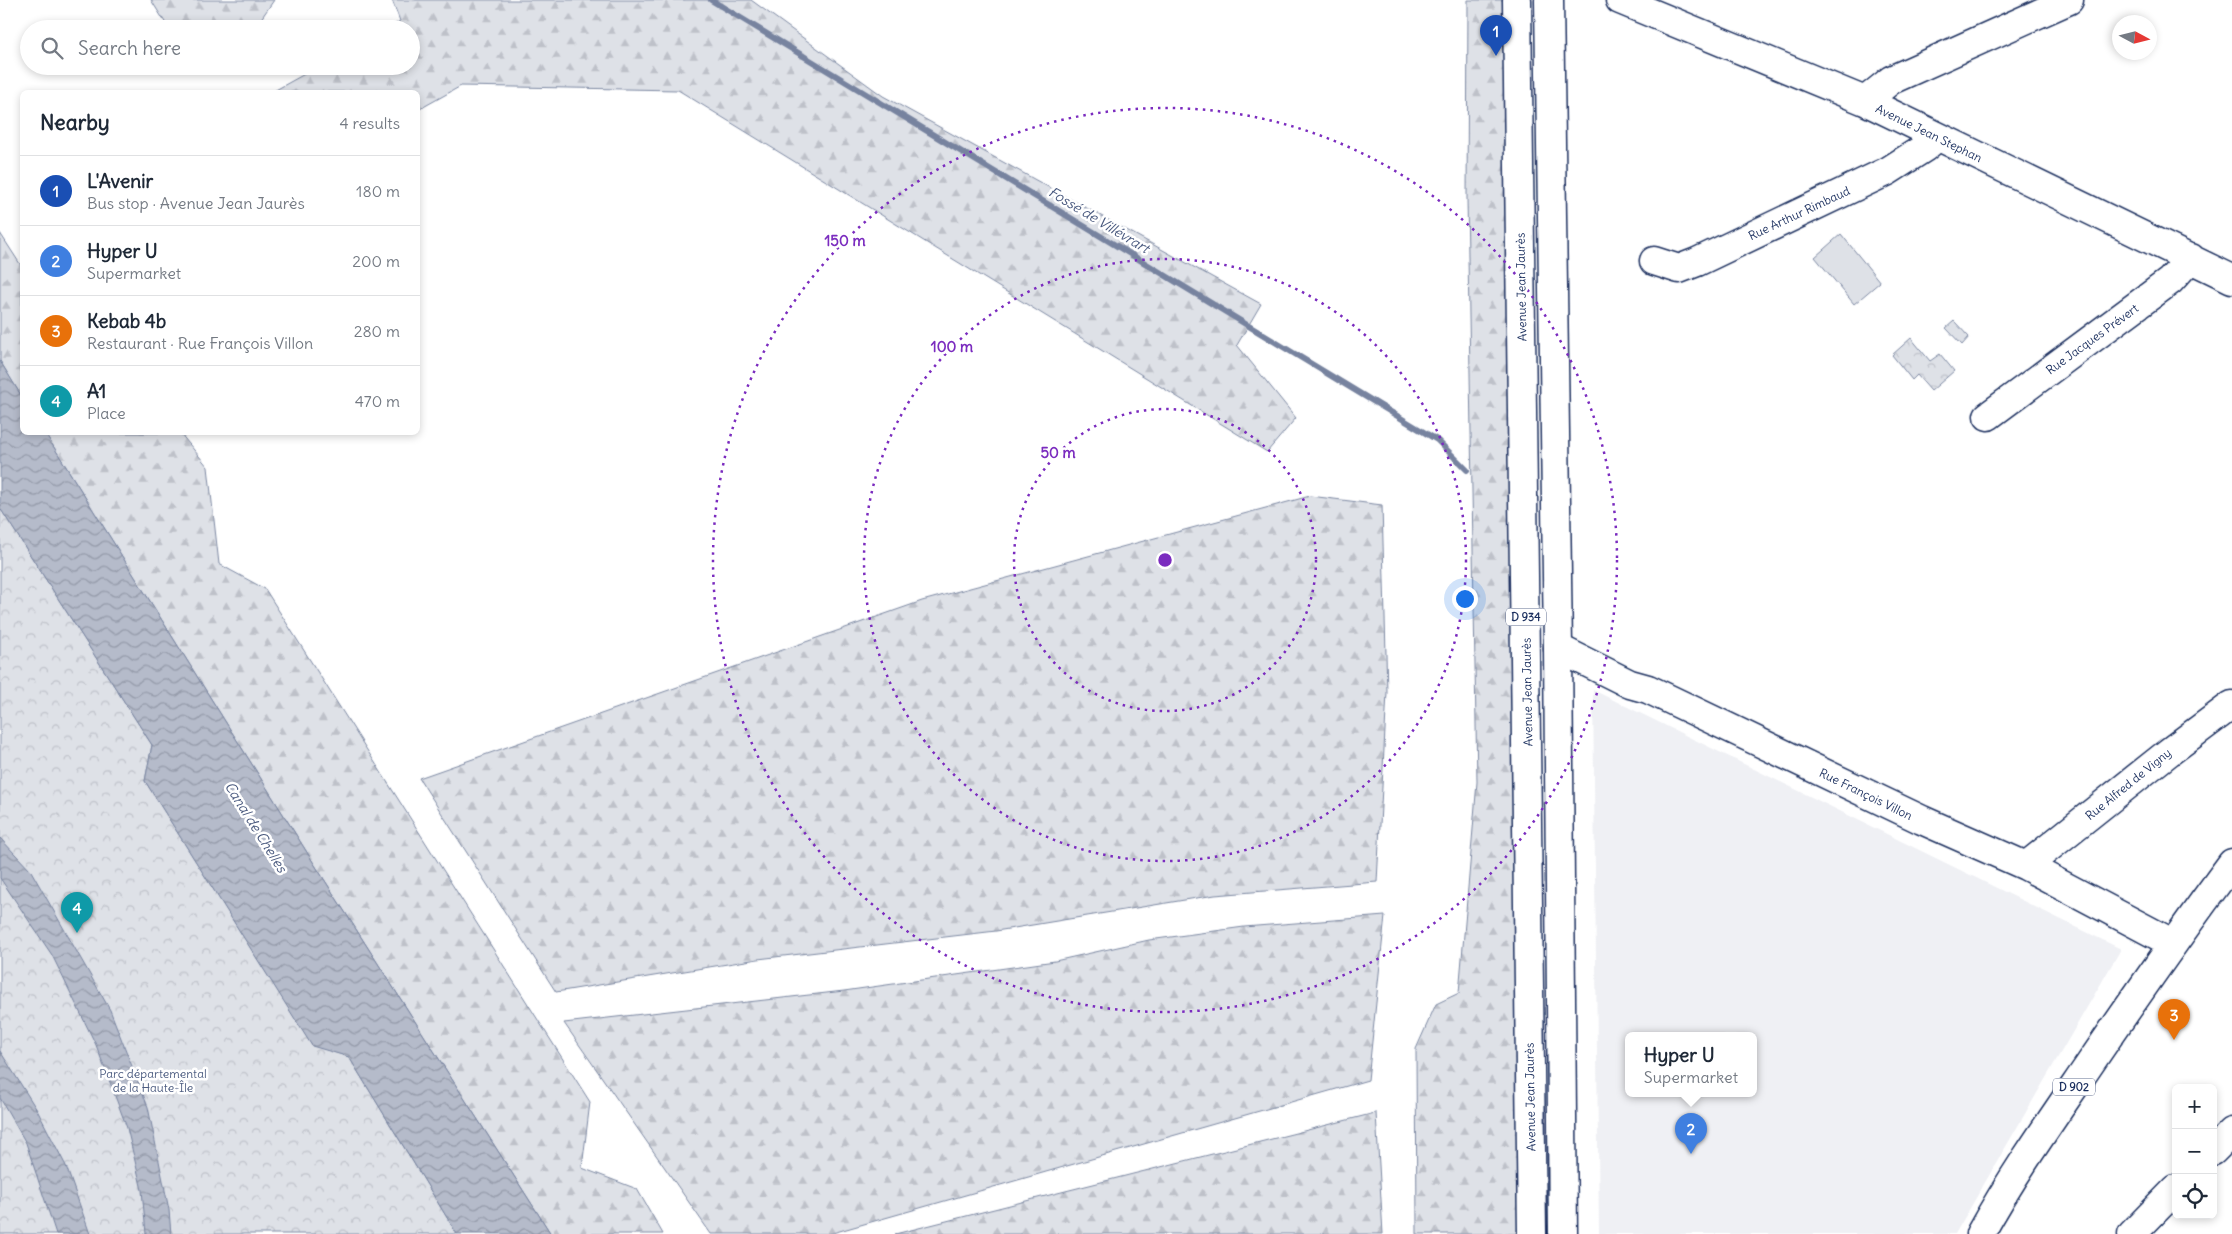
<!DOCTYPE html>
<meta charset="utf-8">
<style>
body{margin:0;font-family:Delius,sans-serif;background:#f6f6f7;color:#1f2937}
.controls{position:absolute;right:15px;bottom:15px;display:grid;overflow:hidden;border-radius:8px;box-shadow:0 2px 8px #0003}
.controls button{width:45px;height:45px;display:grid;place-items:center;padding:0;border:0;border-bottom:1px solid #e0e1e3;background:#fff;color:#1f2937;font:25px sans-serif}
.compass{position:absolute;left:2112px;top:15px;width:45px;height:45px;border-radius:50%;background:#fff;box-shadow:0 2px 8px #0003;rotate:97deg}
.you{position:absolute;left:1464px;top:598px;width:18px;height:18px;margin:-12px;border:4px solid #fff;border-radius:50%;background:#1a73e8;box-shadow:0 0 0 8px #1a73e833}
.badge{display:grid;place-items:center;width:32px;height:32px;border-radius:50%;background:#ea580c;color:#fff;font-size:16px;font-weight:700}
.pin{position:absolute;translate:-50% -41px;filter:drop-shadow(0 1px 2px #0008)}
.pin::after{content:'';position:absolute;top:26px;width:18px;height:15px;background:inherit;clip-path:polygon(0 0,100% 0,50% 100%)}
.popup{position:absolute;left:1625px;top:1032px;width:132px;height:65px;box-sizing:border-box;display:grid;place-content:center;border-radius:8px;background:#fff;filter:drop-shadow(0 1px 4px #0005);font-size:16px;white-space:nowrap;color:#747a83}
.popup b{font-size:19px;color:#1f2937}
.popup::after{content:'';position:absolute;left:50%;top:100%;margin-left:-10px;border:10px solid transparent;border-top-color:#fff}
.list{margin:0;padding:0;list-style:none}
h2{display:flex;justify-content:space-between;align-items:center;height:65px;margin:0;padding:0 20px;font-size:21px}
h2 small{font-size:16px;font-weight:400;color:#747a83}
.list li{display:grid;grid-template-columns:32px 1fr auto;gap:15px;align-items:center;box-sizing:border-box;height:70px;padding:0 20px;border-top:1px solid #e0e1e3}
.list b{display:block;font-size:19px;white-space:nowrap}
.list p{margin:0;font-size:16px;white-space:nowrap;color:#747a83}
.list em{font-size:16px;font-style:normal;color:#747a83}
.icon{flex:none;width:28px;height:28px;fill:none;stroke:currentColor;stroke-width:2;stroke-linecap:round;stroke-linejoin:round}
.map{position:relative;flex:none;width:2232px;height:1234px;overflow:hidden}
.search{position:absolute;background:#fff;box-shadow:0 2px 8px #0003;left:20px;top:20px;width:400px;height:55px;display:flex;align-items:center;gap:12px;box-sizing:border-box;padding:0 18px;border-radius:28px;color:#747a83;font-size:19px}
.panel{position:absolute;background:#fff;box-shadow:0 2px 8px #0003;left:20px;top:90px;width:400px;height:345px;border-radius:8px}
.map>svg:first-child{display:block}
.built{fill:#eff0f4;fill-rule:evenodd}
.grass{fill:#dee1e7;stroke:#7c88a2}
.forest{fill:url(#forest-firs);stroke:#7c88a2}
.park{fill:url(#park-crowns);stroke:#7c88a2}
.water{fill:url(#water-waves);stroke:#77839f}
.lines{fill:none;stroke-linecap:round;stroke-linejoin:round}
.stream{stroke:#77839f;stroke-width:6}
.minor-casing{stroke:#1b2f5e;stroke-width:31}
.major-casing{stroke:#1b2f5e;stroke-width:31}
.minor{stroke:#fff;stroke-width:28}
.major{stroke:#fff;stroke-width:28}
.ring{fill:none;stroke:#7b2cbf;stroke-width:2.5;stroke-dasharray:2.5 5}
.labels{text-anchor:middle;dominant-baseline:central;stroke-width:5;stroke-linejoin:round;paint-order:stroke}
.shield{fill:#fff;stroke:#5f6d8e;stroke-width:1}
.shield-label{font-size:11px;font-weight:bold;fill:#1b2f5e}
.street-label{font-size:12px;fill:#1b2f5e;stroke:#fff}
.park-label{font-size:12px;fill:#4c5c80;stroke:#fff}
.water-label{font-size:14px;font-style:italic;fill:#49597e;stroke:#fff}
.centre{fill:#7b2cbf;stroke:#fff;stroke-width:2.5}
.ring-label{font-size:15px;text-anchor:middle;font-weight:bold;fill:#7b2cbf;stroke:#fff;stroke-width:5;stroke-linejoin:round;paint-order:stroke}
</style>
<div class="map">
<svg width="2232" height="1234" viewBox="0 0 2232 1234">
<defs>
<pattern id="forest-firs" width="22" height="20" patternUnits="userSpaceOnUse" patternTransform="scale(1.25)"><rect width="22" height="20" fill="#dee1e7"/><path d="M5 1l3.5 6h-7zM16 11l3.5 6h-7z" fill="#bec1c9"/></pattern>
<pattern id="park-crowns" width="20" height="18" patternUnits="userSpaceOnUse" patternTransform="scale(1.25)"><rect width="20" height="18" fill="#dee1e7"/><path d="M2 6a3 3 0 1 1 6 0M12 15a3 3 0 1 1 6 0" fill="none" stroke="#bec1c9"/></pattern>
<pattern id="water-waves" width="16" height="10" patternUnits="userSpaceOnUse" patternTransform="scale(1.25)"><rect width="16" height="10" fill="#b5bbca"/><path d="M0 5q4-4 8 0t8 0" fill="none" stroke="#9298a7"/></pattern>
</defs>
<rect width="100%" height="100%" fill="#fff"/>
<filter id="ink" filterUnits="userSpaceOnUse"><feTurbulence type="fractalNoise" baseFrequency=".02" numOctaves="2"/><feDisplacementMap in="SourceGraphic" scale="10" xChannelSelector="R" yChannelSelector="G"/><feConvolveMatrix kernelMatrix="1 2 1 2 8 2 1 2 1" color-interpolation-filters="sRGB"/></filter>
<g filter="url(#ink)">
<path class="built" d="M 1593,690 L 2121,949 L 1955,1234 L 1599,1234 ZM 1628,1035 L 1754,1035 L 1754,1093 L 1628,1093 Z"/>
<path class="grass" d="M 1841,234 L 1880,282 L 1854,304 L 1815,257 Z"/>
<path class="forest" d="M 151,0 L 274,0 L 254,29 L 168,27 Z
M 392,0 L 751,0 L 883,96 L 1261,304 L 1237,345 L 1296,418 L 1267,452 L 678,90 L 461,86 L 418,110 L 418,92 L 272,92 L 319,66 L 411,66 L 411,29 L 386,29 L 400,21 Z
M 1468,0 L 1510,0 L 1521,1234 L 1417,1234 L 1416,1049 L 1436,1004 L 1459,993 L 1477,782 L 1467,198 Z
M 0,233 L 22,267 L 22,397 L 0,361 Z
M 45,433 L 180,433 L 208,467 L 219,564 L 265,589 L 590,1102 L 582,1168 L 637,1189 L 663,1234 L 551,1234 L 313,862 Z
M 1310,496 L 1382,505 L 1387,692 L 1377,882 L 1215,895 L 996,931 L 758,959 L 556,992 L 419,778 L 922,601 Z
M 1385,916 L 1368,1080 L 829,1234 L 711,1234 L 564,1023 L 844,991 L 1055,961 L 1149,940 L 1244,927 Z
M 1376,1113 L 1383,1234 L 895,1234 L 1375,1113 Z"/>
<path class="park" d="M 1954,321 L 1969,337 L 1962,345 L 1946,328 Z
M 1911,338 L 1930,361 L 1940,354 L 1954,371 L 1931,391 L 1917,375 L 1912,380 L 1892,355 Z
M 0,508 L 152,745 L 145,781 L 312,1045 L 349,1057 L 457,1234 L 0,1234 Z"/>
<path class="water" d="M 0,361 L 22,397 L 22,432 L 45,433 L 313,862 L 551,1234 L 457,1234 L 349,1057 L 312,1046 L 145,781 L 152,745 L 0,508 Z
M 0,838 L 31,871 L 110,1010 L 148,1107 L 169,1210 L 171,1234 L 146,1234 L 142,1190 L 127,1128 L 96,1045 L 52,955 L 0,878 Z
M 0,1051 L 37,1110 L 66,1166 L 90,1234 L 56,1234 L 26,1143 L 0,1098 Z"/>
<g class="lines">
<path class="stream" d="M 711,0 L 1437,440 L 1467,470"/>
<defs>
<path id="minor" d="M 1620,0 L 1865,101 L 2232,279
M 1865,101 L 1891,80 L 2069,0
M 1654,261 L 1679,269 L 1697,262 L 1888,171 L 1924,148 L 1937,137
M 1988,416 L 2170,281 L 2191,258
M 1558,648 L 1630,684 L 1648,689 L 1922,820 L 2026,866 L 2172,943
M 2026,866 L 2169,752 L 2232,705
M 2213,1151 L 2232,1132
M 2132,1234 L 2176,1189"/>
<path id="major" d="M 1517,0 L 1532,1234
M 1549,0 L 1558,648 L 1563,1234
M 1980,1234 C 2012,1176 2050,1122 2087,1068 C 2134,999 2182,930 2232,863"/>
</defs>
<use href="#minor" class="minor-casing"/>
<use href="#major" class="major-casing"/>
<use href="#minor" class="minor"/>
<use href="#major" class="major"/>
</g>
</g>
<g class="ring">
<circle cx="1165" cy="560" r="151"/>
<circle cx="1165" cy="560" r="301"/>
<circle cx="1165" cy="560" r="452"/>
</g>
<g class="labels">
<g class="shield">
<rect x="1506" y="608.5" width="40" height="17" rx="4"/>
<rect x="2053" y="1078.5" width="42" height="17" rx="4"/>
</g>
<g class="shield-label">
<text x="1526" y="617">D 934</text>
<text x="2074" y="1087">D 902</text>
</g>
<g class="street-label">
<text transform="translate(1929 133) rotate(26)">Avenue Jean Stephan</text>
<text transform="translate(1799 213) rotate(-25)">Rue Arthur Rimbaud</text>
<text transform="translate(1521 287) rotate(-91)">Avenue Jean Jaurès</text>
<text transform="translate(2092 339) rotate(-36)">Rue Jacques Prévert</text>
<text transform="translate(1527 692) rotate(-91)">Avenue Jean Jaurès</text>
<text transform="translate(2128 784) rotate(-39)">Rue Alfred de Vigny</text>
<text transform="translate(1866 794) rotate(26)">Rue François Villon</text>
<text transform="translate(1530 1097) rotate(-91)">Avenue Jean Jaurès</text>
</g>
<g class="park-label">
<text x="153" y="1073">Parc départemental<tspan x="153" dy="14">de la Haute-Île</tspan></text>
</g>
<g class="water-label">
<text transform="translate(1099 220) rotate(31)">Fossé de Villévrart</text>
<text transform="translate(256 827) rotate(58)">Canal de Chelles</text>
</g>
</g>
<circle cx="1165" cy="560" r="8" class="centre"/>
<g class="ring-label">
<text x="845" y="246">150 m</text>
<text x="952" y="352">100 m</text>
<text x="1058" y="458">50 m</text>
</g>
</svg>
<div class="controls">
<button>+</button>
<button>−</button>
<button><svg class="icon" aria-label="locate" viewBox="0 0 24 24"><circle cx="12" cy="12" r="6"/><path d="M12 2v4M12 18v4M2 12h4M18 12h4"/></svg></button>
</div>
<svg class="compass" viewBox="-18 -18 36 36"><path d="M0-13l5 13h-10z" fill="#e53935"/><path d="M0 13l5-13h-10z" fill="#747a83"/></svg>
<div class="you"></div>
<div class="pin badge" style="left:1496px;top:56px;background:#1a4fb4">1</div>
<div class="pin badge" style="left:1691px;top:1154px;background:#3f7fe0">2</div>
<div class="popup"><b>Hyper U</b>Supermarket</div>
<div class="pin badge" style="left:2174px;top:1040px;background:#e8710a">3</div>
<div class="pin badge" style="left:77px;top:933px;background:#0f9aa8">4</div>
<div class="search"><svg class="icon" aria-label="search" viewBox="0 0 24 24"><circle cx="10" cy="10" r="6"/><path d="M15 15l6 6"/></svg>Search here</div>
<section class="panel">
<h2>Nearby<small>4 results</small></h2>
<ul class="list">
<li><span class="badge" style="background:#1a4fb4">1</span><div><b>L'Avenir</b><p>Bus stop · Avenue Jean Jaurès</p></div><em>180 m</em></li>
<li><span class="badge" style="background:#3f7fe0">2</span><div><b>Hyper U</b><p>Supermarket</p></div><em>200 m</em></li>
<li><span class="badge" style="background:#e8710a">3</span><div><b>Kebab 4b</b><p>Restaurant · Rue François Villon</p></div><em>280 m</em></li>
<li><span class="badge" style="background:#0f9aa8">4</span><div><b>A1</b><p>Place</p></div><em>470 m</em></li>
</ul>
</section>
</div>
